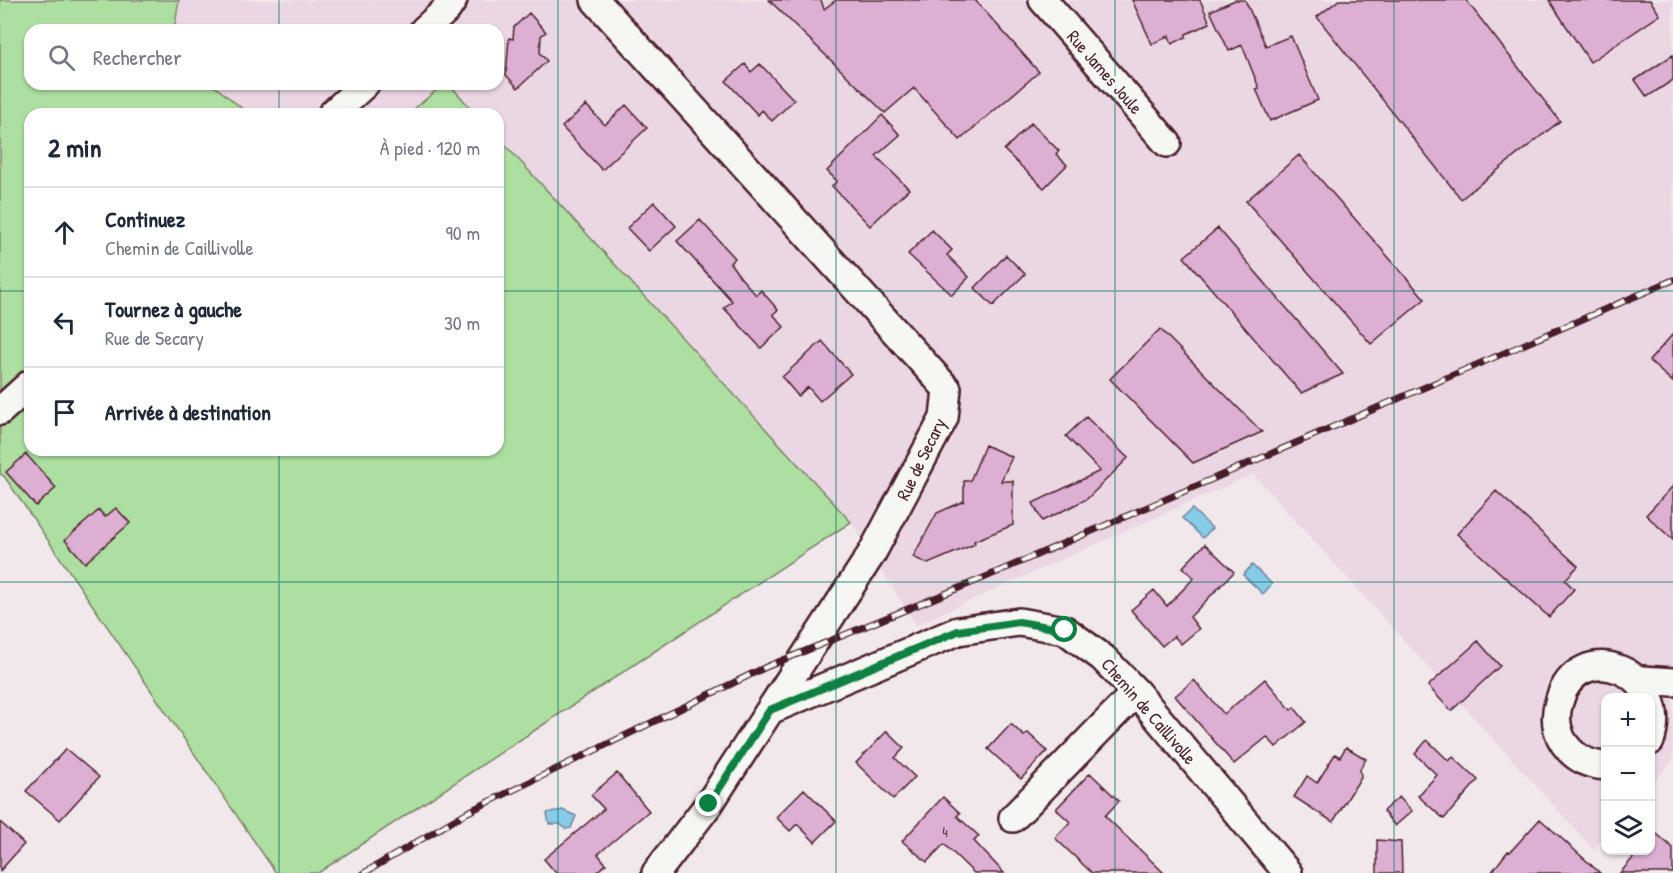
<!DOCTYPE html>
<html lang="fr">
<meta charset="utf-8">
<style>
body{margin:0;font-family:"Patrick Hand",sans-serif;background:#f6f6f7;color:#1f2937}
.controls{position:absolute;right:18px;bottom:18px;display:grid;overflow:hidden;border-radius:12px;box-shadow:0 2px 4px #0004}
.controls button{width:54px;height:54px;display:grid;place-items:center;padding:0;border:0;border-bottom:2px solid #e0e1e3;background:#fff;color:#1f2937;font:30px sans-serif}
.stop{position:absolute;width:18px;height:18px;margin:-14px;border:4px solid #0b8043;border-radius:50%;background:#fff}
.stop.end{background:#0b8043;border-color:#fff;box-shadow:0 2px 6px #0008}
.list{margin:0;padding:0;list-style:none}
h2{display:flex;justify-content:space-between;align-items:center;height:78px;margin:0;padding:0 24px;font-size:26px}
h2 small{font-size:20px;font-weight:400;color:#747a83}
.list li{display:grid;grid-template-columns:39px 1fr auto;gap:18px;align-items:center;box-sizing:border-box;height:90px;padding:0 24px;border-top:2px solid #e0e1e3}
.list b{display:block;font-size:22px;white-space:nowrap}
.list p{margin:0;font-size:20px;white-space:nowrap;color:#747a83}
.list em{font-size:20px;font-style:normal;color:#747a83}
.icon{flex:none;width:33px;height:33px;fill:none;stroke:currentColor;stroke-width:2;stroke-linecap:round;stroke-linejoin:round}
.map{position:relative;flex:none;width:1673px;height:873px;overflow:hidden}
.search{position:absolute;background:#fff;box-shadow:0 2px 4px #0004;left:24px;top:24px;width:480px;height:66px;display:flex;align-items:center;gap:15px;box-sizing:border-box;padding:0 21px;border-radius:18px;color:#747a83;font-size:22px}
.panel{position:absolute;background:#fff;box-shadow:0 2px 4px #0004;left:24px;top:108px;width:480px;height:348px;border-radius:18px}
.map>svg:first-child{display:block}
.built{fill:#ebd7e4}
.green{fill:#acdfa0;stroke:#7b7f66;stroke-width:1.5}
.water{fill:#86cbe8;stroke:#6e869c;stroke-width:1.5}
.building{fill:#dcafd3;stroke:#4a1f2b;stroke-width:1.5}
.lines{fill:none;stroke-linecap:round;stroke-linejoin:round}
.minor-casing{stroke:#4a1f2b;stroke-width:32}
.minor{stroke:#f6f6f2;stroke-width:27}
.rail-casing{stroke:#4a1f2b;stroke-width:7}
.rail{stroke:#f6f6f2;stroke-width:4.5;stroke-dasharray:14;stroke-linecap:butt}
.route{stroke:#0b8043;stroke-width:8}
.grid{fill:none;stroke:#0f766e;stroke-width:1.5;stroke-opacity:0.55}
.labels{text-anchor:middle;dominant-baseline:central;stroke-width:6;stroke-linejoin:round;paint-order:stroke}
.number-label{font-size:15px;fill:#6e4355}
.street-label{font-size:18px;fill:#4a1f2b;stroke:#f6f6f2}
</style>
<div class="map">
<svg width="1673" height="873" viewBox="0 0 1673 873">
<rect width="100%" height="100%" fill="#f1e8ec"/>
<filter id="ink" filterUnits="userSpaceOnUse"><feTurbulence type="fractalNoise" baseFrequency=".0167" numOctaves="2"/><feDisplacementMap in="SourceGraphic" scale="12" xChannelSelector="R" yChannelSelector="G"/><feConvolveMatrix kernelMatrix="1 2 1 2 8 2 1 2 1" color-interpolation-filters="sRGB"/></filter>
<g filter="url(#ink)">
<path class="built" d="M 179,0 L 1673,0 L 1673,760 L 1651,785 L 1650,698 L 1606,698 L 1605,836 L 1594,850 L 1253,474 L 916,625 L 851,522 L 498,137 L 498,114 L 476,114 L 449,84 L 498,84 L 498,30 L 174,30 Z
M 212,84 L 444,84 L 408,114 L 249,114 Z"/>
<path class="green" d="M 0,0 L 179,0 L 174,30 L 30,30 L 30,84 L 212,84 L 249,114 L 30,114 L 30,450 L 498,450 L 498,137 L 851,522 L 318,873 L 276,873 L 4,476 L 0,474 Z
M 444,84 L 449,84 L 476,114 L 408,114 Z"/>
<path class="water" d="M 1192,509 L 1212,528 L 1203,538 L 1182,518 Z
M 1252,565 L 1272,584 L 1263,594 L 1243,575 Z
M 562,810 L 576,816 L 571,828 L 566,829 L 560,824 L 549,824 L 547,813 Z"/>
<path class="building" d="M 769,0 L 821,0 L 824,9 L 836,0 L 975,0 L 1039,72 L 960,140 L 914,88 L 885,113 Z
M 1132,0 L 1200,0 L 1210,23 L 1186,34 L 1186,37 L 1172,44 L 1169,36 L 1152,44 Z
M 1235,0 L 1245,0 L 1266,46 L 1291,36 L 1318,100 L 1270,121 L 1256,89 L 1259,88 L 1242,45 L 1229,51 L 1210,11 Z
M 1339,0 L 1466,0 L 1560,121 L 1461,199 L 1317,17 Z
M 1549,0 L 1650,0 L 1660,15 L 1590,62 Z
M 529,13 L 546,32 L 541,36 L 540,53 L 547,61 L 518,88 L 506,75 L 509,38 L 513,39 L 514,27 Z
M 1673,55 L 1673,80 L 1647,97 L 1635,80 Z
M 745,64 L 751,72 L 760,64 L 794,100 L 772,121 L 762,110 L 758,115 L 726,81 Z
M 586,105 L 605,125 L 626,105 L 647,128 L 602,170 L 562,127 Z
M 882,115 L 900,135 L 876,156 L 909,189 L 870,226 L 832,186 L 837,181 L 827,171 Z
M 1031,123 L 1059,151 L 1056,154 L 1067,165 L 1044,188 L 1004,150 Z
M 1299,155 L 1425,299 L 1371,344 L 1246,201 Z
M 654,202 L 676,226 L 649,251 L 627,228 Z
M 700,220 L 735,258 L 730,263 L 741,278 L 756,295 L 761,290 L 778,310 L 773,314 L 784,327 L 761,348 L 724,308 L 732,301 L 677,241 Z
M 1218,228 L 1343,374 L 1301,393 L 1184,257 Z
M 932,230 L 952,250 L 947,255 L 969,277 L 952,295 L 908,254 Z
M 1006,255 L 1025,274 L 993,306 L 975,288 Z
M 1160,329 L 1262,432 L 1193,463 L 1110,379 Z
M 1673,334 L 1673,382 L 1649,361 Z
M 822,341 L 851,374 L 820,401 L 808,387 L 798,396 L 782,377 Z
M 1086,417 L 1128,458 L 1087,499 L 1042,521 L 1033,503 L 1100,471 L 1066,436 Z
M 985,445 L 1012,457 L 1001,481 L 1013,481 L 1013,525 L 974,541 L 975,544 L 928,564 L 913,557 L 937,513 L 964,501 L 964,481 L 970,481 Z
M 26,454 L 56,488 L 36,506 L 6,472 Z
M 1673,486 L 1673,540 L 1646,515 Z
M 1496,491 L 1578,566 L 1565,580 L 1574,589 L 1549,617 L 1457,534 Z
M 116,508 L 130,523 L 85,563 L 65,540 L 99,510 L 105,517 Z
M 1205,544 L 1234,572 L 1190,617 L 1199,629 L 1181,644 L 1174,636 L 1162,646 L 1131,610 L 1154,590 L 1167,606 L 1194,578 L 1183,567 Z
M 1478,641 L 1500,666 L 1451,711 L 1428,686 Z
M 1265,679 L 1291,710 L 1294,707 L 1306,722 L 1276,747 L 1267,737 L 1234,764 L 1175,696 L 1194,680 L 1224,714 Z
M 1011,724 L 1024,736 L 1028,733 L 1047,751 L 1021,779 L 988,749 Z
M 887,731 L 904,748 L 895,758 L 915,777 L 893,799 L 856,763 Z
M 1427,740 L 1449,761 L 1453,757 L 1478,780 L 1444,819 L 1418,796 L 1437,775 L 1415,754 Z
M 1346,747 L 1366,759 L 1360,769 L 1361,777 L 1333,822 L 1294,797 L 1307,776 L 1317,783 L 1335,754 L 1340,757 Z
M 66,749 L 99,777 L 60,820 L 26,791 Z
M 617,773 L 649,811 L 598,854 L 606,864 L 595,873 L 556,873 L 544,859 L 604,809 L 591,795 Z
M 1090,773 L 1119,801 L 1105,816 L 1164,873 L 1092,873 L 1055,838 L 1070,822 L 1056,809 Z
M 804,789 L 836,821 L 815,842 L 797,824 L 790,831 L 776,817 Z
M 943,797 L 960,813 L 957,816 L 979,836 L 974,841 L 1004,873 L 974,873 L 944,844 L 927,862 L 902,841 Z
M 1399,797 L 1412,811 L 1395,826 L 1383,811 Z
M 1540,819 L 1600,873 L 1491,873 L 1508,851 L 1510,852 Z
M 0,822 L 24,844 L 0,871 Z
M 1650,828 L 1673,848 L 1673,873 L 1620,873 L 1640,850 L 1650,850 Z
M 1377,840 L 1401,842 L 1402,873 L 1377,873 Z"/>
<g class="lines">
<defs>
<path id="minor" d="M 595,0 L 947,389 L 944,418 L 872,553 L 709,804 L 656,873
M 1043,0 L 1167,143
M 424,30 L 447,9 L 453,0
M 332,114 L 365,84
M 0,411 L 30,384
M 1642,680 L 1673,682
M 770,710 L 958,631 L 1019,622 L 1065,630 L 1103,658 L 1136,692 L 1288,873
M 1606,766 C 1586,765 1570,755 1561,738 C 1556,727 1555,714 1559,702 C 1578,633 1673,672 1650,741
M 1013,818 L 1136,692"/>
</defs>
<use href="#minor" class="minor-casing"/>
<use href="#minor" class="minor"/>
<defs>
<path id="rail" d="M 364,873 L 466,813 L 766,667 L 981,579 L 1673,280"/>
</defs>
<use href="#rail" class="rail-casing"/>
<use href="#rail" class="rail"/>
</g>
</g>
<g class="lines" filter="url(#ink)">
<path class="route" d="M 709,804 L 770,710 L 958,631 L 1019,622 L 1065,630"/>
</g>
<path class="grid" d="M 279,0 L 279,30M 558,0 L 558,873M 836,0 L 836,873M 1115,0 L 1115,873M 1394,0 L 1394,873M 279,84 L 279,114M 0,291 L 30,291M 498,291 L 1673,291M 279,450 L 279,873M 0,582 L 1673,582"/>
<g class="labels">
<g class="number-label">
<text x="945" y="831">4</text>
</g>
<g class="street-label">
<text transform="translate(1105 72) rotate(49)">Rue James Joule</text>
<text transform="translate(921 459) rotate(-64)">Rue de Secary</text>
<text transform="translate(1149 711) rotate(49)">Chemin de Caillivolle</text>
</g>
</g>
</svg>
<div class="controls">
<button>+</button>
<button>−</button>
<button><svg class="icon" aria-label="layers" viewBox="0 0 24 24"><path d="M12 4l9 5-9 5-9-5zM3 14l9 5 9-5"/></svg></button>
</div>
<div class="stop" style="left:1065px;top:630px"></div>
<div class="stop end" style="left:709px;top:804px"></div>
<div class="search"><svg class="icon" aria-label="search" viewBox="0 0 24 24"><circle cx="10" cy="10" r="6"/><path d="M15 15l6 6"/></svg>Rechercher</div>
<section class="panel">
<h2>2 min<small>À pied · 120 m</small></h2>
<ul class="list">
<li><svg class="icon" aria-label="ahead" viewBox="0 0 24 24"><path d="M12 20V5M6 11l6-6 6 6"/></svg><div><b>Continuez</b><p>Chemin de Caillivolle</p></div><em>90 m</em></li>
<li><svg class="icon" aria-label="left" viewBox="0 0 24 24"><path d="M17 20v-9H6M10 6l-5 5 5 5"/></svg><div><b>Tournez à gauche</b><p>Rue de Secary</p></div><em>30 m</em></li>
<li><svg class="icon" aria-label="arrive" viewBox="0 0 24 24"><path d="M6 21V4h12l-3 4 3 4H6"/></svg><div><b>Arrivée à destination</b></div></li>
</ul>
</section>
</div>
